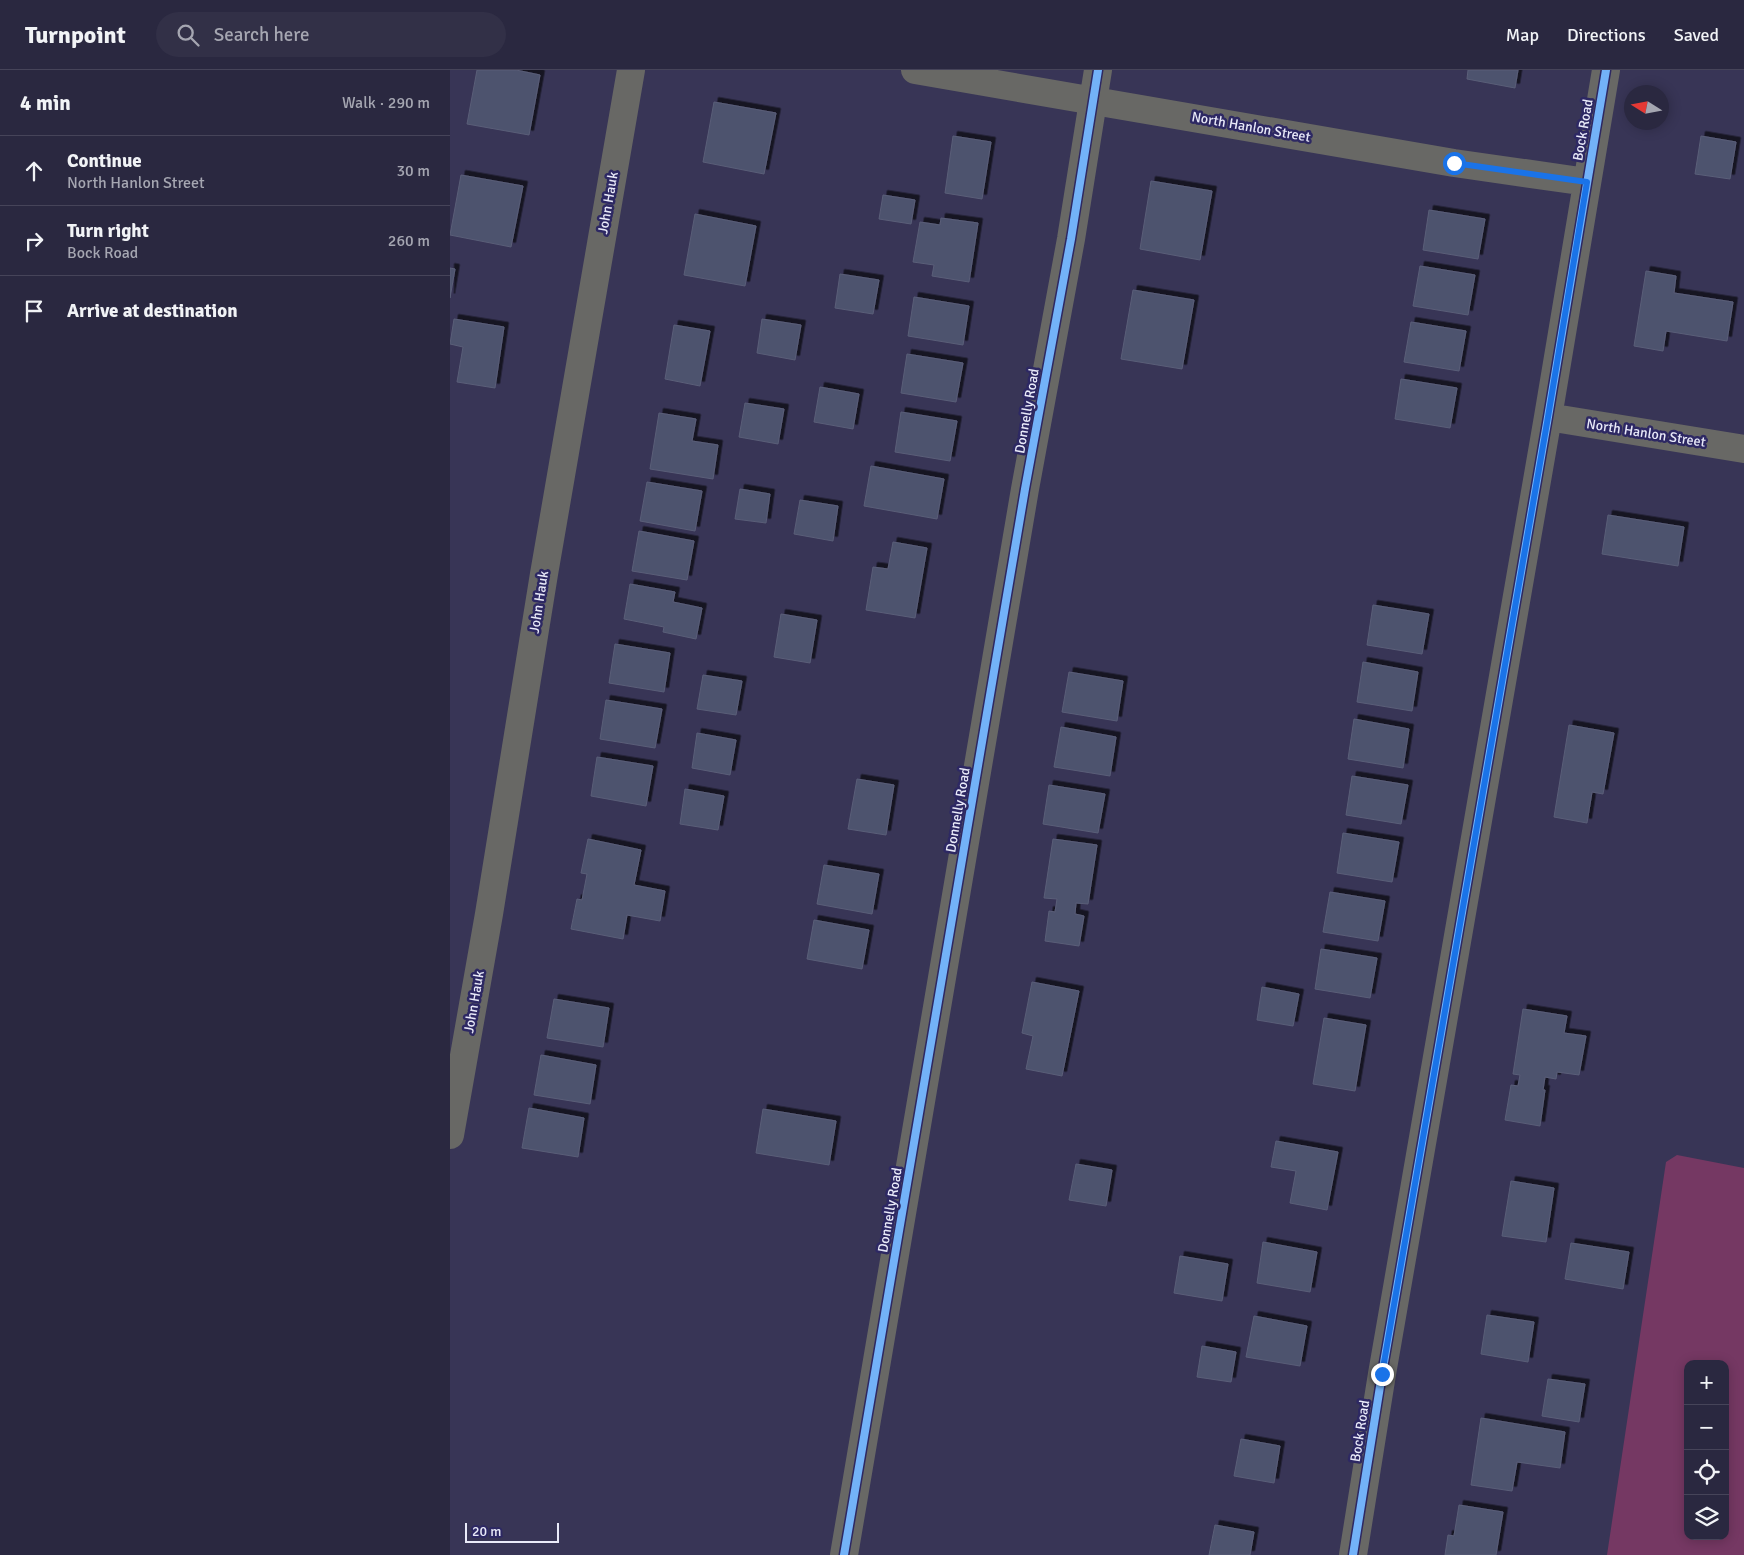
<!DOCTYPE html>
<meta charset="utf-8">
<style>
body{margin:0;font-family:Signika,sans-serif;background:#323047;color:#f1f3f6}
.controls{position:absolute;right:15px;bottom:15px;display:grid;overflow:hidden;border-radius:10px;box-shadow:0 2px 12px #0003}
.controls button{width:45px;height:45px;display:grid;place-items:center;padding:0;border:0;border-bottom:1px solid #464459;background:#2a2840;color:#f1f3f6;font:25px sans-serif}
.compass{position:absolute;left:1174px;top:15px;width:45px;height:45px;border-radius:50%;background:#2a2840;box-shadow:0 2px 12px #0003;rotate:281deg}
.scale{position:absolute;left:15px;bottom:12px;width:94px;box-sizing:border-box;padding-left:5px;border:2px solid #e9eaf9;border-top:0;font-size:14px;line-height:18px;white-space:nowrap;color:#e9eaf9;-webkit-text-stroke:4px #2d2863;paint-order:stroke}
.stop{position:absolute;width:15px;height:15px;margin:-11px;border:4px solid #1a73e8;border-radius:50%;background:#fff}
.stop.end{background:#1a73e8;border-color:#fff;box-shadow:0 1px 5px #0008}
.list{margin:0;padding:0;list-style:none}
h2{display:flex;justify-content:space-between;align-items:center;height:65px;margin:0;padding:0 20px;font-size:21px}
h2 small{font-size:16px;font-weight:400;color:#a5a6b1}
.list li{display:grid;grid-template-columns:32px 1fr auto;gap:15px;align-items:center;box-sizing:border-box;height:70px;padding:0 20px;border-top:1px solid #464459}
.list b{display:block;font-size:19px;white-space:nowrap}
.list p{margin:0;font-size:16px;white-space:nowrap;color:#a5a6b1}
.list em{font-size:16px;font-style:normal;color:#a5a6b1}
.icon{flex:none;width:28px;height:28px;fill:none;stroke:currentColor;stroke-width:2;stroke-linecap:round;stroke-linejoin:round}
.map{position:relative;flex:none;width:1294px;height:1485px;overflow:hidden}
header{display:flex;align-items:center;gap:30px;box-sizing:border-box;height:70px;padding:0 25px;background:#2a2840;border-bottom:1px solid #464459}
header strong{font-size:24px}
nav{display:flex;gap:28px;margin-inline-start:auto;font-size:18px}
.search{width:350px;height:45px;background:#323047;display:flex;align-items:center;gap:12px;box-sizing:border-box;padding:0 18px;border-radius:28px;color:#a5a6b1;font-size:19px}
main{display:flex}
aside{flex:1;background:#2a2840}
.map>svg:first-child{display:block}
.green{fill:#753863;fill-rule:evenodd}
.building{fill:#4d536e;stroke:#5a5e78;filter:url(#shadow)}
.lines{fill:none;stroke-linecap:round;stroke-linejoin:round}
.minor{stroke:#686865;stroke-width:28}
.cycleway-casing{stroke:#2d2863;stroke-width:11}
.cycleway{stroke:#73b2f8;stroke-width:8}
.route{stroke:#1a73e8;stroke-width:6}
.labels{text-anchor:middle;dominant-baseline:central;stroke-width:5;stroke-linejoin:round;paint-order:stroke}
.street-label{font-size:14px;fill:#e9eaf9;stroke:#2d2863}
</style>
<header>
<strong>Turnpoint</strong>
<div class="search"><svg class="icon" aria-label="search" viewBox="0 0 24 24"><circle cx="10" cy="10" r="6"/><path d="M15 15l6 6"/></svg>Search here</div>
<nav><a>Map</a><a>Directions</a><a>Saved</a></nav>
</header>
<main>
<aside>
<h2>4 min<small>Walk · 290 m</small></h2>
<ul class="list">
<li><svg class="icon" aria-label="ahead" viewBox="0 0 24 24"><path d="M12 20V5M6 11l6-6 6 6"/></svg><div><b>Continue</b><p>North Hanlon Street</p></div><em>30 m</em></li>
<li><svg class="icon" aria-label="right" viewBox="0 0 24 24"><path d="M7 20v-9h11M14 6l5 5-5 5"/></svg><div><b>Turn right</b><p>Bock Road</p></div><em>260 m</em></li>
<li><svg class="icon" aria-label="arrive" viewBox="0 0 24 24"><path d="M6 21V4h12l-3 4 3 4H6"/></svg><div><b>Arrive at destination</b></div></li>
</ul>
</aside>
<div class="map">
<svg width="1294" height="1485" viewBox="0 0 1294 1485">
<defs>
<filter id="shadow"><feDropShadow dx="4.5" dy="-4.5" stdDeviation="0" flood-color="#0009"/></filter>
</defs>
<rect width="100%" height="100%" fill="#383556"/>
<path class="green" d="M 1227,1085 L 1294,1098 L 1294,1485 L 1157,1485 L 1216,1092 ZM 1238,1294 L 1275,1294 L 1275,1466 L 1238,1466 Z"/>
<path class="building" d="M 27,0 L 66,0 L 90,5 L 79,65 L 17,54 Z
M 1018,0 L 1068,0 L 1065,18 L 1017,9 Z
M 264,32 L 326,43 L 314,104 L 253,92 Z
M 503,66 L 541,72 L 532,129 L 495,123 Z
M 1251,66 L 1286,72 L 1280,109 L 1245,104 Z
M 11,105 L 73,116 L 61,177 L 0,165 Z
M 701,111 L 762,121 L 750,190 L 690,179 Z
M 433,125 L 465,130 L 461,154 L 429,149 Z
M 979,140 L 1035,149 L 1028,189 L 973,180 Z
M 245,144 L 306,156 L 295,216 L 234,205 Z
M 491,148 L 528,153 L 519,212 L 482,206 L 484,195 L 463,192 L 470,152 L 490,155 Z
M 970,196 L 1025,205 L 1018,245 L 963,236 Z
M 0,198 L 5,199 L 0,228 Z
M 1196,201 L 1226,206 L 1224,223 L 1283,232 L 1277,271 L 1216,261 L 1213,281 L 1184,276 Z
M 390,204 L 429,210 L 423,244 L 385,238 Z
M 683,220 L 744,230 L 732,299 L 671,289 Z
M 464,227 L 519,236 L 513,275 L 458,266 Z
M 4,249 L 54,257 L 45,318 L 7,312 L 13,277 L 0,274 Z
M 312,249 L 351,255 L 345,290 L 307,283 Z
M 961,252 L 1016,261 L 1009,301 L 954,292 Z
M 224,255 L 260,261 L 250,316 L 215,309 Z
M 457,284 L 513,293 L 506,332 L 451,323 Z
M 951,309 L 1007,318 L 1000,358 L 945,349 Z
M 370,317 L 409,324 L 403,359 L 364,352 Z
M 295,333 L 334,339 L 328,374 L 289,367 Z
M 451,342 L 507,351 L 500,391 L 445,382 Z
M 209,343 L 246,349 L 242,371 L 268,375 L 263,409 L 200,399 Z
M 421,396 L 494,409 L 487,449 L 414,436 Z
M 197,412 L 252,421 L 245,461 L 190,451 Z
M 290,419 L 320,424 L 316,453 L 285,449 Z
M 350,430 L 388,436 L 383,471 L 344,464 Z
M 1158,445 L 1234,457 L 1228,496 L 1152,484 Z
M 189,461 L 244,471 L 237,510 L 182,501 Z
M 443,472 L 477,478 L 465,548 L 416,540 L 423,497 L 438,499 Z
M 180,514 L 225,522 L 223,532 L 252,538 L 246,569 L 213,562 L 214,557 L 174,549 Z
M 923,535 L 979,544 L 972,584 L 917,575 Z
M 331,544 L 367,550 L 360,593 L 324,587 Z
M 165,574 L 220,583 L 214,622 L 159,613 Z
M 913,592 L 968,602 L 962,641 L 907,632 Z
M 619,602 L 673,611 L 667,651 L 612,642 Z
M 253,605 L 292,611 L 286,645 L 247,639 Z
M 156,630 L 212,639 L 205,678 L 150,669 Z
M 904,649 L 959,659 L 953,698 L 898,689 Z
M 1119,655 L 1164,663 L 1153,724 L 1142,722 L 1137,753 L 1104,747 Z
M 611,657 L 666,667 L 660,706 L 604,697 Z
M 247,663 L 286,670 L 280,705 L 242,698 Z
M 147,687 L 203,696 L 196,736 L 141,726 Z
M 902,706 L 958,715 L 951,754 L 896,745 Z
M 407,709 L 444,715 L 436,765 L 398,759 Z
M 599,715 L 655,724 L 648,763 L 593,754 Z
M 235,719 L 274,726 L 268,760 L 230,754 Z
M 893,763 L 949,772 L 942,812 L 887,803 Z
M 138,769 L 191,780 L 184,815 L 215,821 L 210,851 L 177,845 L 173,869 L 121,859 L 127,829 L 132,830 L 137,804 L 131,803 Z
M 603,769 L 647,775 L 638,834 L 626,833 L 625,844 L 634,846 L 629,876 L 595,871 L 599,841 L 605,842 L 607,829 L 594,828 Z
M 374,795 L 429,804 L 422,844 L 367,834 Z
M 880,822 L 935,831 L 928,871 L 873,862 Z
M 364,850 L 419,860 L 412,899 L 357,889 Z
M 871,879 L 927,888 L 920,928 L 865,919 Z
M 582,912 L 629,921 L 612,1006 L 576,999 L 583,966 L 572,963 Z
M 812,917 L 849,924 L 843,956 L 807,950 Z
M 104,929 L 159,938 L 153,977 L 97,968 Z
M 1073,939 L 1117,946 L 1114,963 L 1136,966 L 1129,1005 L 1107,1002 L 1106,1009 L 1095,1007 L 1093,1020 L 1095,1020 L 1090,1056 L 1055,1050 L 1061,1015 L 1068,1016 L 1070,1005 L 1063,1004 Z
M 874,948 L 916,955 L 905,1021 L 863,1014 Z
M 91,985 L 146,995 L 140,1034 L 84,1025 Z
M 79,1038 L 134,1048 L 128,1087 L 72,1078 Z
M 313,1039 L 386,1051 L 379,1095 L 306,1083 Z
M 826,1071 L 888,1082 L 877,1140 L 840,1133 L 846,1101 L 821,1097 Z
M 626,1094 L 662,1100 L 656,1136 L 619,1130 Z
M 1061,1111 L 1104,1118 L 1096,1172 L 1052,1166 Z
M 813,1172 L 867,1182 L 860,1222 L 807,1213 Z
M 1121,1173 L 1179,1182 L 1173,1219 L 1115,1209 Z
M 730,1186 L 778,1194 L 772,1231 L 724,1223 Z
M 1037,1245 L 1084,1252 L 1078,1292 L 1031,1284 Z
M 804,1246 L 857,1256 L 850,1296 L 796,1287 Z
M 752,1276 L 786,1282 L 781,1312 L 747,1307 Z
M 1098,1309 L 1135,1314 L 1129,1352 L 1092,1346 Z
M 1031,1348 L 1115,1362 L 1110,1398 L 1067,1392 L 1062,1421 L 1021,1415 Z
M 791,1369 L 830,1376 L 824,1413 L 784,1406 Z
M 1009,1435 L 1053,1442 L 1046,1485 L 995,1485 L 998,1465 L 1004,1466 Z
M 765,1455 L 804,1462 L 800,1485 L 759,1485 Z"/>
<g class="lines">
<path class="minor" d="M 465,0 L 1004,93 L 1137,112
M 1098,347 L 1294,379
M 0,1065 L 39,844 L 94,504 L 181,0
M 394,1485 L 575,419 L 621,169 L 648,0
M 903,1485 L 932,1304 L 1098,347 L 1156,0"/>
<defs>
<path id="cycleway" d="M 394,1485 L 575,419 L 621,169 L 648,0
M 903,1485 L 932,1304 L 1098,347 L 1156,0"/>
</defs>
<use href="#cycleway" class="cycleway-casing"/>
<use href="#cycleway" class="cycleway"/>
</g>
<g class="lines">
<path class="route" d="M 932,1304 L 1098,347 L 1137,112 L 1004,93"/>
</g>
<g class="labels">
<g class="street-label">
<text transform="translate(801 57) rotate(10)">North Hanlon Street</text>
<text transform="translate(1133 60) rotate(-80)">Bock Road</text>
<text transform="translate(158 133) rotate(-80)">John Hauk</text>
<text transform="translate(577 341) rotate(-80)">Donnelly Road</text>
<text transform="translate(1196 363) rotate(9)">North Hanlon Street</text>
<text transform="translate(89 532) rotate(-81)">John Hauk</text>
<text transform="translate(508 740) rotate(-80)">Donnelly Road</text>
<text transform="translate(24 932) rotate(-80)">John Hauk</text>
<text transform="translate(440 1140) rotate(-80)">Donnelly Road</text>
<text transform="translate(910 1361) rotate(-81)">Bock Road</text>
</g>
</g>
</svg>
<div class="controls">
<button>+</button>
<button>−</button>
<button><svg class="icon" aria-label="locate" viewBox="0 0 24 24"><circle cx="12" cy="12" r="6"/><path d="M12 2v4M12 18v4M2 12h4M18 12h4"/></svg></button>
<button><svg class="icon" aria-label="layers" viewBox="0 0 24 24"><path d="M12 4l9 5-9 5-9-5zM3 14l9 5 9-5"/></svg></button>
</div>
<svg class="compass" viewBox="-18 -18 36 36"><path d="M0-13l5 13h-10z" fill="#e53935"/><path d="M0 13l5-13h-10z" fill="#a5a6b1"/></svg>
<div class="scale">20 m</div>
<div class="stop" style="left:1004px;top:93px"></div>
<div class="stop end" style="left:932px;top:1304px"></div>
</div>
</main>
